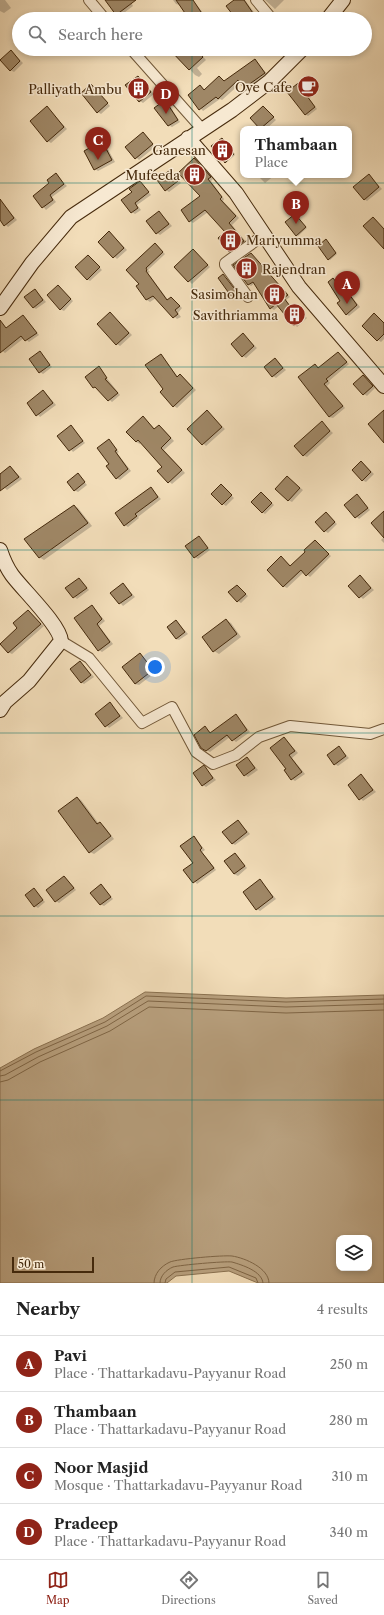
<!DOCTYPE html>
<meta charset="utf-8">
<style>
body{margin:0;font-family:"Libre Caslon Text",serif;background:#f6f6f6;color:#222}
.controls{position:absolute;right:12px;bottom:12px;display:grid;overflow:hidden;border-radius:8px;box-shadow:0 2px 6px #0003}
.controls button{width:36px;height:36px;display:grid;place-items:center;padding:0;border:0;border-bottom:1px solid #e0e0e0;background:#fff;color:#222;font:20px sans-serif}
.scale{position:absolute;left:12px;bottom:10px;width:82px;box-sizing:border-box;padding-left:4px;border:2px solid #462a0c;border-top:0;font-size:11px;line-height:14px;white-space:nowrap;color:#462a0c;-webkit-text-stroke:3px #f7e9d2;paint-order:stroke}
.you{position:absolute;left:155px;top:667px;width:14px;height:14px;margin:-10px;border:3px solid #fff;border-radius:50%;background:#1a73e8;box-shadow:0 0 0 6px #1a73e833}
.badge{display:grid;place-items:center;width:26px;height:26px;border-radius:50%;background:#8f2418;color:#fff;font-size:13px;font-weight:700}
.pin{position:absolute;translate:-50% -33px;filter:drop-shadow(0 1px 2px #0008)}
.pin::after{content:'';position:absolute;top:21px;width:14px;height:12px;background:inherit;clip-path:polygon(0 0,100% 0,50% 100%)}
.popup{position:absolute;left:240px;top:126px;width:112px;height:52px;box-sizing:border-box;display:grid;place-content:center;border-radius:8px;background:#fff;filter:drop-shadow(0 1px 3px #0005);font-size:13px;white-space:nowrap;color:#767676}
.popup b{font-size:15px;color:#222}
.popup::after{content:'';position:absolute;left:50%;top:100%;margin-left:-8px;border:8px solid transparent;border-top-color:#fff}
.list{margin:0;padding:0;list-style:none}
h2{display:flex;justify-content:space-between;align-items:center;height:52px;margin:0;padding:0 16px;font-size:17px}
h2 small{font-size:13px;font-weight:400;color:#767676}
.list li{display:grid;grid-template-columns:26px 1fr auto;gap:12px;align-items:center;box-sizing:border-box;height:56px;padding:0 16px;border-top:1px solid #e0e0e0}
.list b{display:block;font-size:15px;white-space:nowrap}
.list p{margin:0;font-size:13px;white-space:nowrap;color:#767676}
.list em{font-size:13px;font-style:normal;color:#767676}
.icon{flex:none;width:22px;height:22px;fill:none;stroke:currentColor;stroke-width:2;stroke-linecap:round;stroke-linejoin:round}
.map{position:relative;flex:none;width:384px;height:1283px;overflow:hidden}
.search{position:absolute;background:#fff;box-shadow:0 2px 6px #0003;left:12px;right:12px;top:12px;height:44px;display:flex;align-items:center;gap:10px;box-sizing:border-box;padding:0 14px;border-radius:22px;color:#767676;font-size:15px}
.sheet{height:276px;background:#fff}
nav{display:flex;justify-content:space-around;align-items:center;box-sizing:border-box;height:56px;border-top:1px solid #e0e0e0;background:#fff;font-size:11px;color:#767676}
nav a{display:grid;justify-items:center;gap:2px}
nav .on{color:#8f2418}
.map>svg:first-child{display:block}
.water{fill:#b8a07e;stroke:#8a7150;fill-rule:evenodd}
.shadow{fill:#0003}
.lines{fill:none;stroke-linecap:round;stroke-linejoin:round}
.shore{stroke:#7f6545;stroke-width:1}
.building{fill:#9f8766;stroke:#462a0c}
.street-casing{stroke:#715737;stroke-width:12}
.secondary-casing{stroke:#462a0c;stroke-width:16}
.street{stroke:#f7e9d2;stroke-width:10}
.secondary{stroke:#f7e9d2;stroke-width:14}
.grid{fill:none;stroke:#0f766e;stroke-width:1;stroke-opacity:0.55}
.labels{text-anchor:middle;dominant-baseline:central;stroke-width:3;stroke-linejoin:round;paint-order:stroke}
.poi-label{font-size:13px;fill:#462a0c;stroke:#f7e9d2;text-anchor:end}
</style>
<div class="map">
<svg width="384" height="1283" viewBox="0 0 384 1283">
<rect width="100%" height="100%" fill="#f2ddb9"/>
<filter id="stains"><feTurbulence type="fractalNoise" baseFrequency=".005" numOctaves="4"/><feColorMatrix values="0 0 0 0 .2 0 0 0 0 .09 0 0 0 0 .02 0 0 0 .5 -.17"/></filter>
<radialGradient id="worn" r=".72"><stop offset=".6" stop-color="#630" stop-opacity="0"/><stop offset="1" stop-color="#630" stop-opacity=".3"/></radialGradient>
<path class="water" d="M 145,992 L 286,998 L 384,995 L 384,1283 L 258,1283 L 229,1271 L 176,1276 L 167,1283 L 0,1283 L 0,1068 L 34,1049 L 103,1018 ZM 339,1238 L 369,1238 L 369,1268 L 339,1268 Z"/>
<path class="shadow" d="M 0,0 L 5,0 L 11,8 L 4,13 L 0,11 Z
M 113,0 L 134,0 L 131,2 L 133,6 L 120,16 L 116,14 Z
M 173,0 L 193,0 L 206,17 L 203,19 L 191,19 L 180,5 L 176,4 Z
M 236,0 L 245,0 L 259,19 L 237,19 Z
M 265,0 L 284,0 L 275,9 Z
M 358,13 L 364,19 L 351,19 Z
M 159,16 L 162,17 L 164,19 L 155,19 Z
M 166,49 L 196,49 L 206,60 L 197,68 L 202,74 L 199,77 L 195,75 L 174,52 L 171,54 Z
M 261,49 L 277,49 L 269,56 Z
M 11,51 L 23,63 L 14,72 L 10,70 Z
M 255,60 L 268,75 L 248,89 L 241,83 L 222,100 L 220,99 L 203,111 L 189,95 L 201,87 L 205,90 L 219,77 L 225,82 Z
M 138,77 L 154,94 L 143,103 L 140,101 Z
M 307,77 L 320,90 L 309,98 L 317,109 L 308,116 L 305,114 Z
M 91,85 L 110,106 L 101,114 L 98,112 Z
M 165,101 L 168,103 L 180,122 L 172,127 L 168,125 Z
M 263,107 L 276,120 L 266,129 L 261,129 L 251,118 Z
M 47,108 L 67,129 L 51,143 L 48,141 Z
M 143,134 L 155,147 L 139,160 L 126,147 Z
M 223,140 L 235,155 L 226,163 L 225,162 Z
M 102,142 L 105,144 L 115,162 L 98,171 L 95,169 Z
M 194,159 L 213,179 L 211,181 L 224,199 L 223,201 L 239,218 L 232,225 L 247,243 L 233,253 L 230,251 L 226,232 L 208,212 L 193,223 L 190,221 L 201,196 Z
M 170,171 L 181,183 L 169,192 L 166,190 Z
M 56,175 L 67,186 L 52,197 L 56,202 L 46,210 L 34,196 L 51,184 Z
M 257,175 L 275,175 L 265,183 Z
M 369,175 L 382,189 L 367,201 L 364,199 Z
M 140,182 L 151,195 L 137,205 L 141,210 L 135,214 L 132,212 L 133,192 Z
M 5,207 L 17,220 L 8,227 L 0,219 L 0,210 Z
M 159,212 L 172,226 L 160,235 L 157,233 Z
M 296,216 L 307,228 L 298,236 L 297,235 Z
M 110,233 L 127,250 L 117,259 L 100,242 Z
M 327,241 L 337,254 L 330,260 L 329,259 Z
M 155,244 L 165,254 L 148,270 L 150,272 L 148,273 L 168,300 L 171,298 L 174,300 L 182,308 L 178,313 L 181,317 L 177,319 L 156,298 L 150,302 L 147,300 L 137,286 L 140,284 L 127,270 Z
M 193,250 L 210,267 L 192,284 L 175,267 Z
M 251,254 L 290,297 L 286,300 L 296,314 L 300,311 L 307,318 L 297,327 L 279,306 L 274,310 L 271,308 L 255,283 L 251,286 L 248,284 Z
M 88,256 L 102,270 L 90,281 L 87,279 Z
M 223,275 L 239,294 L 235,297 L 232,295 Z
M 333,280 L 348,296 L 352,297 L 360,307 L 349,316 L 346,314 Z
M 58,286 L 73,301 L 64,311 L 60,309 Z
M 35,290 L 46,302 L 36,309 L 33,307 Z
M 110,313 L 132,335 L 120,346 L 117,344 Z
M 374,314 L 384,323 L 384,339 L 381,342 L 378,340 Z
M 23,316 L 39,335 L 29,342 L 24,338 L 5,353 L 0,349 L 0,327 L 3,325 L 7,329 Z
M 243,334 L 257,348 L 246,358 L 243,356 Z
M 40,353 L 52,367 L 43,374 L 40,372 Z
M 338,353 L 349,364 L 329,381 L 330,383 L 327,386 L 345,408 L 333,418 L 329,417 L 316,365 L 320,368 Z
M 161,355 L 178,377 L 180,375 L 183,377 L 196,390 L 177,408 L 174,406 L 165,390 Z
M 275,359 L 286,370 L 276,378 L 273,376 Z
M 99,368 L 120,395 L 112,402 L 98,389 L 94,387 Z
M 363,377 L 375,388 L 367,396 L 364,394 Z
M 44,391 L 56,405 L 40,417 L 28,403 Z
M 207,412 L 225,429 L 206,446 L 188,429 Z
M 143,417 L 155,429 L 159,426 L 162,428 L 174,441 L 164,450 L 185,473 L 172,484 L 158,471 L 163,467 L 141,442 L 140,444 L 136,442 L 127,432 Z
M 322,423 L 333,433 L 307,457 L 303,455 Z
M 71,426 L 85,443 L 73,452 L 59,436 Z
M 109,441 L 119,452 L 117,453 L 131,471 L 120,480 L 116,478 L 111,464 Z
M 362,462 L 374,474 L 366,482 L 362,480 Z
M 11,467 L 22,479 L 7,490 L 0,483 L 0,475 Z
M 78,474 L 87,485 L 78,492 L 74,490 Z
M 287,477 L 303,490 L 292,502 L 288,500 Z
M 224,488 L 234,498 L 226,506 L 223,504 Z
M 151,489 L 161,499 L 138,517 L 139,518 L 128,527 L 125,525 Z
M 261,493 L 274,505 L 265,514 L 262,512 Z
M 357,496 L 370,510 L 359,519 L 345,505 Z
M 74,506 L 78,508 L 92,526 L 44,560 L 39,557 L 26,539 Z
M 326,513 L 337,524 L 328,533 L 325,531 Z
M 199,537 L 210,550 L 198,559 L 195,557 Z
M 384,537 L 384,543 L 381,540 Z
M 315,541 L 331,556 L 310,577 L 304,572 L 287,588 L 283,586 L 282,558 L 291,566 L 307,552 Z
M 360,577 L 374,590 L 363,599 L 350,586 Z
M 79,579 L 89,590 L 77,599 L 66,588 Z
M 123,584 L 135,597 L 123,606 L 111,593 Z
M 237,586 L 248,596 L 241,603 L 238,601 Z
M 92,606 L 105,621 L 99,626 L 113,644 L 102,652 L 99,650 Z
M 28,611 L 44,626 L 12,654 L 8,652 Z
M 226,620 L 231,623 L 241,637 L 219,654 L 214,651 Z
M 176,621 L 188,634 L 179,640 L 176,639 Z
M 141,655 L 156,672 L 139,685 L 135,684 Z
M 80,662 L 94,677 L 84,684 L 81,682 Z
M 110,704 L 123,718 L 109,728 L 96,714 Z
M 236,715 L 250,732 L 236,742 L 230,737 L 210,752 L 206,750 L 205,728 L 212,733 Z
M 284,738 L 298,753 L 292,758 L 305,774 L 295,781 L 292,779 L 287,769 Z
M 339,748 L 349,758 L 338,766 L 335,764 Z
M 247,758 L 258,770 L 248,777 L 245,775 Z
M 204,767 L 216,780 L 206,787 L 203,785 Z
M 361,776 L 376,792 L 363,801 L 349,785 Z
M 77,798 L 81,800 L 99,824 L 104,826 L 114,839 L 94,854 L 90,852 Z
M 238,821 L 250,834 L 235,845 L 232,843 Z
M 194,837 L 205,850 L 202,852 L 216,870 L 197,884 L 185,870 L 194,863 Z
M 235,854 L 247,868 L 238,876 L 234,874 Z
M 65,877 L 76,890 L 59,903 L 56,901 Z
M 260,881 L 276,899 L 260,911 L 257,909 Z
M 101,886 L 113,899 L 104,906 L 100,904 Z
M 34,889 L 45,902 L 38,908 L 35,906 Z"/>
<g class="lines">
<path class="shore" d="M 0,1071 L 36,1052 L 105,1022 L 146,996 L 286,1002 L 384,999
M 0,1076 L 5,1075 L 38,1057 L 107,1026 L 148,1001 L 286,1007 L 384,1004
M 0,1082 L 8,1080 L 40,1062 L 110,1031 L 149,1007 L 286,1013 L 384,1010
M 154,1283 C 154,1274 161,1266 170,1262 C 177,1259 223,1255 232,1256 C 245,1258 269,1268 269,1283
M 160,1283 C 160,1276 166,1270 173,1267 C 180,1265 225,1261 232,1262 C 242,1265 262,1271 263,1283
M 165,1283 L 166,1279 L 175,1272 L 229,1267 L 256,1278 L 258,1283"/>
</g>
<path class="building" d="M 105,0 L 136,0 L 116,15 Z
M 176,0 L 193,0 L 203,15 L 198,19 L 189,19 Z
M 234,0 L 244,0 L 257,19 L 236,19 L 226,6 Z
M 169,49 L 196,49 L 203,57 L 189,70 Z
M 11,50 L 20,61 L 10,71 L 0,60 Z
M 255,59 L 265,73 L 244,88 L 238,80 L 218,99 L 216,97 L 199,110 L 188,95 L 200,85 L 204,90 L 219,76 L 224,81 Z
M 138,76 L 151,92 L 139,102 L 125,85 Z
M 307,76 L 317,88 L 307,96 L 315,107 L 305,115 L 287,92 Z
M 91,84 L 108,103 L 97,113 L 81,93 Z
M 165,100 L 178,120 L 168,126 L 154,108 Z
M 47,106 L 64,127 L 47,142 L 30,121 Z
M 263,106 L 274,117 L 260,129 L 250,118 Z
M 143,132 L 153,144 L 135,159 L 125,147 Z
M 222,138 L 234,154 L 225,163 L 211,146 Z
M 102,141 L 112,160 L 94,170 L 84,151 Z
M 194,158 L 211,177 L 208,179 L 222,197 L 220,199 L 236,216 L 229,223 L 244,241 L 229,252 L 218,238 L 225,232 L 205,210 L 189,222 L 181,210 L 200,196 L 178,173 Z
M 170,170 L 178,181 L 165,191 L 157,180 Z
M 56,173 L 64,184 L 50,195 L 53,200 L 42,208 L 33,196 L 49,183 L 47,180 Z
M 369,174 L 379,187 L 364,200 L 353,187 Z
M 140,181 L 149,192 L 135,203 L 138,208 L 131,213 L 121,200 L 132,192 L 129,189 Z
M 0,199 L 14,218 L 4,226 L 0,220 Z
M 159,211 L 169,224 L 156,234 L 146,221 Z
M 295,214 L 306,227 L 296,236 L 285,222 Z
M 373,217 L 384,229 L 384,249 L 363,226 Z
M 109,231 L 124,248 L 113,258 L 98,242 Z
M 326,239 L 336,253 L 328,260 L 318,246 Z
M 155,243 L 163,252 L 146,268 L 147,270 L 146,271 L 167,300 L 171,297 L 180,306 L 175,310 L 178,314 L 173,318 L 153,296 L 146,300 L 136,286 L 139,284 L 126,270 Z
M 193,249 L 208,265 L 188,282 L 174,267 Z
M 251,253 L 288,295 L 284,298 L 295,313 L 300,310 L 305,316 L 294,326 L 276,304 L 270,309 L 253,282 L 248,285 L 233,265 Z
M 88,255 L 100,267 L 87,280 L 75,267 Z
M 223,274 L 237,292 L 231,296 L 218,278 Z
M 333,278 L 347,296 L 349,294 L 357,305 L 346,315 L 337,303 L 340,301 L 328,282 Z
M 58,285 L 71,299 L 60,310 L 47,295 Z
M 35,289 L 43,300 L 33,308 L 24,297 Z
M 110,312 L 129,333 L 116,345 L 97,324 Z
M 374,313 L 384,323 L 384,334 L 377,341 L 362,326 Z
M 23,315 L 37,333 L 25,341 L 21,336 L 0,353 L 0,320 L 6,328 Z
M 243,333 L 254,346 L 242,357 L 231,344 Z
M 40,351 L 50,365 L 39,373 L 29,359 Z
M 338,352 L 347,362 L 326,379 L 328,381 L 324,384 L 343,406 L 329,417 L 298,377 L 315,364 L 318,368 Z
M 161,354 L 177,377 L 180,374 L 193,388 L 173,407 L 160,392 L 163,389 L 145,365 Z
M 275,358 L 283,368 L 272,377 L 264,367 Z
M 99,366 L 107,378 L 105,379 L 118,393 L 108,401 L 95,387 L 93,388 L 85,377 Z
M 363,375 L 373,386 L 363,395 L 353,384 Z
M 43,390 L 53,403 L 36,416 L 27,403 Z
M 207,410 L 222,427 L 202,445 L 187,429 Z
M 384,410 L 384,443 L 368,424 Z
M 143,416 L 154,429 L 159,425 L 171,438 L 161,448 L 182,470 L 168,483 L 157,471 L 162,467 L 138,440 L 136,442 L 126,432 Z
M 322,421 L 330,431 L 303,456 L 294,446 Z
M 71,425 L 83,441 L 69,451 L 57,436 Z
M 109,439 L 117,450 L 115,451 L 128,469 L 116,479 L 106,466 L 109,464 L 97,448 Z
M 361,461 L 371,472 L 362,481 L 352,470 Z
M 10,466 L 19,477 L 0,491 L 0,474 Z
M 78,473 L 85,482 L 74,491 L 67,482 Z
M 287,476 L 300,488 L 288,501 L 275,489 Z
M 221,484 L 232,495 L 222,505 L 211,494 Z
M 151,487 L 158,497 L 135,514 L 137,516 L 124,526 L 115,513 Z
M 261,492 L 272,503 L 262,513 L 251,502 Z
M 357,494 L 368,508 L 355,518 L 344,505 Z
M 74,505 L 88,523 L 39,558 L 24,539 Z
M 384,511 L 384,538 L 371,523 Z
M 326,512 L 335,522 L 324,532 L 315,522 Z
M 199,536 L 208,548 L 194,558 L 185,546 Z
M 315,540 L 329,554 L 306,576 L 301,570 L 283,587 L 267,570 L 281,556 L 290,566 L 305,552 L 304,550 Z
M 360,575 L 371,588 L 359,598 L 348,586 Z
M 79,578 L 87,588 L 73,598 L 65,588 Z
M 123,583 L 132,595 L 119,604 L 110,593 Z
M 237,585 L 246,594 L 237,602 L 228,592 Z
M 92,605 L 102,619 L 97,624 L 110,642 L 98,651 L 74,618 Z
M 28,610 L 41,624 L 8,653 L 0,644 L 17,628 L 13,623 Z
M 226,619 L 237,634 L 213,652 L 202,637 Z
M 176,620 L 185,632 L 176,639 L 167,627 Z
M 140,653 L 153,670 L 135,684 L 122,667 Z
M 80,661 L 91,675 L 81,683 L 70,669 Z
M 110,702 L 120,716 L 105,727 L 95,714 Z
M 236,714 L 247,730 L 232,741 L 227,735 L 206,751 L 201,748 L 194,735 L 205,726 L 210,733 Z
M 284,737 L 295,751 L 289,755 L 302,772 L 291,780 L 284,770 L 286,769 L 270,748 Z
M 339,746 L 346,756 L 334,765 L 327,755 Z
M 247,757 L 255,768 L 244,776 L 236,765 Z
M 204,765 L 213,778 L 202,786 L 193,773 Z
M 361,774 L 373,790 L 359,800 L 348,785 Z
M 77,797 L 97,824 L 100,822 L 111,836 L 89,853 L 58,811 Z
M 238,820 L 247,832 L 232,844 L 222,832 Z
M 194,836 L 202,848 L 200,850 L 214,868 L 193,883 L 183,870 L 193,863 L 180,846 Z
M 235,853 L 245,866 L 234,874 L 224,861 Z
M 64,876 L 74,888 L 55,902 L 46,890 Z
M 260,879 L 273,897 L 256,910 L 243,892 Z
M 101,884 L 111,897 L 100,905 L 90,893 Z
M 34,888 L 43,900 L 34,907 L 25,895 Z"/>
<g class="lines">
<defs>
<path id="street" d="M 89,0 L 105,19
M 256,0 L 272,19
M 131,49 L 202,129
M 248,297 L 225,265 L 225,263 L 264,235
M 61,641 L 89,658 L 142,723 L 172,707 L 196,752 L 213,764 L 236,755 L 259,737 L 290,726 L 370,734 L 384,729"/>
<path id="secondary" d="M 328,19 L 343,0
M 188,138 L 236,193 L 299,287 L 384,386
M 0,308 L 32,263 L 71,217 L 232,110 L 270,81 L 302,49
M 0,550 C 3,559 7,568 12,575 C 23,590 60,625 61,641 L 29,681 L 5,702 L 0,710"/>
</defs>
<use href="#street" class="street-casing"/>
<use href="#secondary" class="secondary-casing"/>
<use href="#street" class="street"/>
<use href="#secondary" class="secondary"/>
</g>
<path class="grid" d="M 192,0 L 192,19M 192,49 L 192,1283M 0,183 L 384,183M 0,367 L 384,367M 0,550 L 384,550M 0,733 L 384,733M 0,916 L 384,916M 0,1100 L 384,1100"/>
<defs>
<symbol id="cafe-disc" viewBox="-11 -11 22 22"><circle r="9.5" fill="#8f2418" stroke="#f7e9d2"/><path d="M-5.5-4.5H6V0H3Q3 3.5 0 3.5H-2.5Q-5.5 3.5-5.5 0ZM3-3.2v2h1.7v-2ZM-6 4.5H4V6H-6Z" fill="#fff"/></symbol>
<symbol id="building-disc" viewBox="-11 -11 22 22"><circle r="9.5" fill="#8f2418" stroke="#f7e9d2"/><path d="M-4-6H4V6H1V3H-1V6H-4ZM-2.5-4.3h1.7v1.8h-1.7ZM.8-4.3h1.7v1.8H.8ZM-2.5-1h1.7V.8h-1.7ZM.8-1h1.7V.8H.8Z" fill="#fff"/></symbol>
</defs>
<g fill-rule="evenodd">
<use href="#cafe-disc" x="296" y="74" width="25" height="25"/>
<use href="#building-disc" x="126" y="76" width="25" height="25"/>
<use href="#building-disc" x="210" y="138" width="25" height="25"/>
<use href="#building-disc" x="182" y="162" width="25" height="25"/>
<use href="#building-disc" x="218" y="228" width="25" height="25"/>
<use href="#building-disc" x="234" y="256" width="25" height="25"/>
<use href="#building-disc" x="262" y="282" width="25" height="25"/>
<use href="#building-disc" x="282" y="302" width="25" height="25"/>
</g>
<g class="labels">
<g class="poi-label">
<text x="292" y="87">Oye Cafe</text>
<text x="122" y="89">Palliyath Ambu</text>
<text x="206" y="150">Ganesan</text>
<text x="180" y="175">Mufeeda</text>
<text x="246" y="240" text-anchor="start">Mariyumma</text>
<text x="262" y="269" text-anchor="start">Rajendran</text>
<text x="258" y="294">Sasimohan</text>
<text x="278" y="315">Savithriamma</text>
</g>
</g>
<rect width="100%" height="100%" filter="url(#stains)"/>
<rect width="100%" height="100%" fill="url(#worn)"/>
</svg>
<div class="controls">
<button><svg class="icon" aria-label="layers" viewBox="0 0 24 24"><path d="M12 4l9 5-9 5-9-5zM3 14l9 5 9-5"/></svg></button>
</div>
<div class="scale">50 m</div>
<div class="you"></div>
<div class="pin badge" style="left:347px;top:304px">A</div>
<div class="pin badge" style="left:296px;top:224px">B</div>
<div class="popup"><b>Thambaan</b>Place</div>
<div class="pin badge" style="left:98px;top:160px">C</div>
<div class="pin badge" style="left:166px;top:114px">D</div>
<div class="search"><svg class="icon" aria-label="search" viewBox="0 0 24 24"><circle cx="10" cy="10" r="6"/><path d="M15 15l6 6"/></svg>Search here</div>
</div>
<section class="sheet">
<h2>Nearby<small>4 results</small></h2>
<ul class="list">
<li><span class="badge">A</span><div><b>Pavi</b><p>Place · Thattarkadavu-Payyanur Road</p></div><em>250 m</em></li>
<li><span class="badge">B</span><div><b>Thambaan</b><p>Place · Thattarkadavu-Payyanur Road</p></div><em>280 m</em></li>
<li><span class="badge">C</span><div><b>Noor Masjid</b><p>Mosque · Thattarkadavu-Payyanur Road</p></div><em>310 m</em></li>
<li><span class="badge">D</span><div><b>Pradeep</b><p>Place · Thattarkadavu-Payyanur Road</p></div><em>340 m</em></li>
</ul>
</section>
<nav>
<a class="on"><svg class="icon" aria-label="map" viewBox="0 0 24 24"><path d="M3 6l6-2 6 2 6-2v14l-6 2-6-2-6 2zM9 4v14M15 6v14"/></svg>Map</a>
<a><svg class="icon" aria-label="directions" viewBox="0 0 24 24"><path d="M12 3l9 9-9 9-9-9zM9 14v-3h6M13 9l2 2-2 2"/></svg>Directions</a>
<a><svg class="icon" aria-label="saved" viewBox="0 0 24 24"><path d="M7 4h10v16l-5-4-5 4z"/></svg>Saved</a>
</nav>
